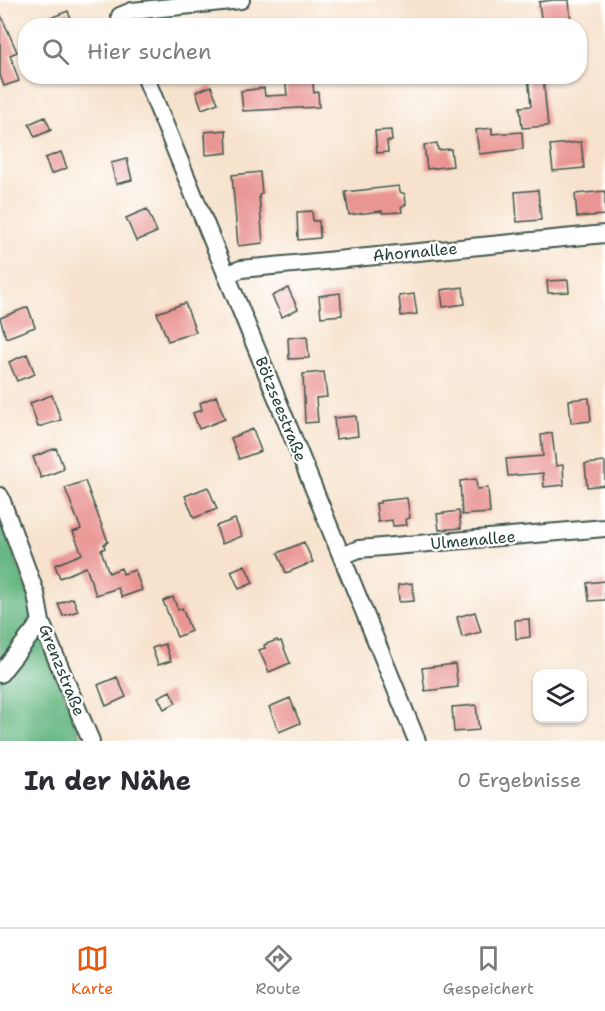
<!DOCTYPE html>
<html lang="de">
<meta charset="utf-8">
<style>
body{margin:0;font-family:"Shantell Sans",sans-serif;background:#f2f2f3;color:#2b2b33}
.controls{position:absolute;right:18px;bottom:18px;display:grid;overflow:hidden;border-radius:12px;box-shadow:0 2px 4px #0004}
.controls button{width:54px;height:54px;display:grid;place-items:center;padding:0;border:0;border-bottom:2px solid #e1e1e2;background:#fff;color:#2b2b33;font:30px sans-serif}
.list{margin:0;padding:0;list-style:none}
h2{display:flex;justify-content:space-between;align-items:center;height:78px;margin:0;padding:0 24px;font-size:26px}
h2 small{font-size:20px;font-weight:400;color:#7c7c81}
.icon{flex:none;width:33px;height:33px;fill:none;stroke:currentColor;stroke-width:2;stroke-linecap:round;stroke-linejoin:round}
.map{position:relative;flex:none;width:605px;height:741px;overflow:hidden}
.search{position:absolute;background:#fff;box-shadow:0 2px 4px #0004;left:18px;right:18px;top:18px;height:66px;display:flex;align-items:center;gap:15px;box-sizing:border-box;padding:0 21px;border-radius:24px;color:#7c7c81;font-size:22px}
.sheet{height:186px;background:#fff}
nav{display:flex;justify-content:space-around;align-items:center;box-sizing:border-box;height:84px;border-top:2px solid #e1e1e2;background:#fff;font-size:16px;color:#7c7c81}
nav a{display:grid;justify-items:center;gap:3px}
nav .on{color:#ea580c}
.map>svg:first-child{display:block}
.forest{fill:#67b884;stroke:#437a5c;stroke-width:1.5}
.building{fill:#e99593}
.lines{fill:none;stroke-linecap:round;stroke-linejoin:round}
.minor-casing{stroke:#3f564b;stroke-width:20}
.minor{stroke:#fff;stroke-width:16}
.labels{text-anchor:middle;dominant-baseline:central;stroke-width:5;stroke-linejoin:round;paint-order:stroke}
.street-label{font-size:16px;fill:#1f3d34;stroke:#fff}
</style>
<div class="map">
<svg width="605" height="741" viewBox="0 0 605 741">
<rect width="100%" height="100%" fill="#fff"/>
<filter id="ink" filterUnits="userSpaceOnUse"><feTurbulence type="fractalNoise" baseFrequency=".0167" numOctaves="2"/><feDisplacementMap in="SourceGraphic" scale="12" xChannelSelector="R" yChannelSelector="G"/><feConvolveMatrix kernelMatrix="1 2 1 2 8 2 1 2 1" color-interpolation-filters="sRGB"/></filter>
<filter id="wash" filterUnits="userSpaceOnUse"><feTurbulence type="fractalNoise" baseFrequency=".008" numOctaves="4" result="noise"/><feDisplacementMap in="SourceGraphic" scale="24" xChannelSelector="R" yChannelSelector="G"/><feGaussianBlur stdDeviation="1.35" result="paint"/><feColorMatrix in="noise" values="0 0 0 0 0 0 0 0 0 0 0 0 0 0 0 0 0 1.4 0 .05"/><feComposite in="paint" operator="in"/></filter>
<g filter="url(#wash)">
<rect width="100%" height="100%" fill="#f7e3cd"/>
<path class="forest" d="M 0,520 L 12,549 L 82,741 L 0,741 Z"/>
<g id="blocks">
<path class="building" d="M 553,0 L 569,0 L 571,23 L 542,26 L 539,2 Z
M 68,11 L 73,26 L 32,26 L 32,25 Z
M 0,13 L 17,52 L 10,55 L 19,81 L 4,86 L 0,75 Z
M 285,76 L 312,76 L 314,93 L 318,92 L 319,107 L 243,111 L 241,91 L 264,88 L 265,96 L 287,95 Z
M 528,76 L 543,76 L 548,126 L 522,128 L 520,107 L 531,106 Z
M 211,86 L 218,103 L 202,109 L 196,92 Z
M 45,117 L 51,130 L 35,137 L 29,124 Z
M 492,128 L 492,134 L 522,132 L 523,149 L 479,154 L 476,130 Z
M 226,130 L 227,153 L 206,155 L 205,132 Z
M 391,130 L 392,141 L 387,141 L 388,152 L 377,153 L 375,131 Z
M 581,142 L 584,168 L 553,171 L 550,145 Z
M 437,143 L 438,150 L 451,149 L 453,166 L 427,169 L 424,145 Z
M 61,152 L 67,168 L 51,174 L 45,158 Z
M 127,159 L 132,180 L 116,184 L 111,163 Z
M 260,172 L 262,194 L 259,195 L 263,243 L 238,246 L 232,175 Z
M 399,186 L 400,192 L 405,194 L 406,204 L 401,207 L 402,212 L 382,213 L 382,211 L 349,215 L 345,192 Z
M 538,190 L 541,220 L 517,222 L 515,192 Z
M 605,191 L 605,215 L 577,217 L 575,194 Z
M 147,209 L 157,232 L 136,241 L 126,218 Z
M 312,211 L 313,221 L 319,221 L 320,238 L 298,240 L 297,212 Z
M 568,280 L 569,292 L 548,293 L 547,281 Z
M 463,287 L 465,304 L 443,307 L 441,290 Z
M 288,288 L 298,309 L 282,317 L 272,296 Z
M 340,293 L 342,315 L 321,317 L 319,296 Z
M 414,294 L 417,314 L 401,316 L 399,296 Z
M 185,303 L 196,332 L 168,341 L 157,313 Z
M 28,307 L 35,327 L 6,338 L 0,318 Z
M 307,336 L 309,358 L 289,359 L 288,338 Z
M 27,354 L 35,374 L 17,381 L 9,362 Z
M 324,372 L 327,397 L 316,398 L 318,422 L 305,423 L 303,374 Z
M 52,395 L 61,420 L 38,427 L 30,403 Z
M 216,396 L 225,419 L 199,429 L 193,413 L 202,410 L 200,403 Z
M 589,398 L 591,421 L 571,423 L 569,400 Z
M 356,416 L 358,436 L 336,439 L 334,418 Z
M 253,429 L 261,451 L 239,459 L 231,438 Z
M 552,433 L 556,466 L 563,465 L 564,485 L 544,487 L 543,473 L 508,476 L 506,459 L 543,456 L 541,435 Z
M 56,448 L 64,469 L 41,478 L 33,457 Z
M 605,462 L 605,485 L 587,487 L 585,464 Z
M 476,479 L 477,489 L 488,488 L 490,513 L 462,515 L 460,481 Z
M 85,481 L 108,542 L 104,544 L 105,548 L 101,550 L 109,573 L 121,568 L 123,574 L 135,570 L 142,590 L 122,597 L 118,588 L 96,595 L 86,567 L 60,578 L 55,565 L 82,554 L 73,532 L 81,529 L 65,488 Z
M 208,487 L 217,509 L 194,518 L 185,496 Z
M 407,498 L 410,518 L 406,519 L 407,525 L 393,526 L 392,520 L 378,522 L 376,503 L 380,503 L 380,501 Z
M 459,511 L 461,528 L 439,530 L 437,514 Z
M 235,519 L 242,536 L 222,544 L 216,526 Z
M 304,542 L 313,562 L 286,573 L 278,553 Z
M 245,565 L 253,583 L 239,589 L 231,571 Z
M 605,581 L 605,600 L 589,601 L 587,583 Z
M 412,583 L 414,601 L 399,602 L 398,585 Z
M 173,597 L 178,610 L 182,608 L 191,631 L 177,637 L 163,601 Z
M 73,598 L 78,611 L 63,616 L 58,604 Z
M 475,612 L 481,632 L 462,637 L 457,617 Z
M 529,619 L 530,637 L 516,639 L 515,620 Z
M 277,640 L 278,642 L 281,641 L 290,663 L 269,672 L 259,650 L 265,648 L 264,645 Z
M 165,644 L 171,661 L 158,665 L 152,648 Z
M 455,664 L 458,687 L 425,691 L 422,668 Z
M 117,677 L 126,697 L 106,706 L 98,685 Z
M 170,691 L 176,703 L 164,709 L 158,697 Z
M 290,698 L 300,723 L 279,732 L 269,707 Z
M 476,705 L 479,730 L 454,732 L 452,707 Z"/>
</g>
</g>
<g filter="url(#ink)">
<use href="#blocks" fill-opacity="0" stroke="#3f564b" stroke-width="1.5"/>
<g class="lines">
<defs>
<path id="minor" d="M 120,16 L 132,11 L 241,0
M 145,76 L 417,741
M 226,275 L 241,269 L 605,234
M 0,496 L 36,594 L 41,622 L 91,741
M 342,556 L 359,549 L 605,528
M 0,674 L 41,622"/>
</defs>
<use href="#minor" class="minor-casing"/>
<use href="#minor" class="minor"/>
</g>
</g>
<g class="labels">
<g class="street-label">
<text transform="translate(415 252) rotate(-5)">Ahornallee</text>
<text transform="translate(281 409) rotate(68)">Bötzseestraße</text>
<text transform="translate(473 540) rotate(-5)">Ulmenallee</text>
<text transform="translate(62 670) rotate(68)">Grenzstraße</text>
</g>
</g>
</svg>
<div class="controls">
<button><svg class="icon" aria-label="layers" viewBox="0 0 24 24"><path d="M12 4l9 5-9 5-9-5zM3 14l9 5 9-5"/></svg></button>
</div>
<div class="search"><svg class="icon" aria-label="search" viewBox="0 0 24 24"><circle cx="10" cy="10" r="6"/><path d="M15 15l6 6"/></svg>Hier suchen</div>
</div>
<section class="sheet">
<h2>In der Nähe<small>0 Ergebnisse</small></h2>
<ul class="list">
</ul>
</section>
<nav>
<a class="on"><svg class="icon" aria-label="map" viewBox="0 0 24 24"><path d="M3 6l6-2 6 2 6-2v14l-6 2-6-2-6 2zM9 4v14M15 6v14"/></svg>Karte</a>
<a><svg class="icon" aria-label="directions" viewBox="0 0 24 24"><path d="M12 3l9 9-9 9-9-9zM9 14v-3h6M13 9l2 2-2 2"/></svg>Route</a>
<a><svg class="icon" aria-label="saved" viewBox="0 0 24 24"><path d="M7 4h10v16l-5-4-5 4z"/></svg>Gespeichert</a>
</nav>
